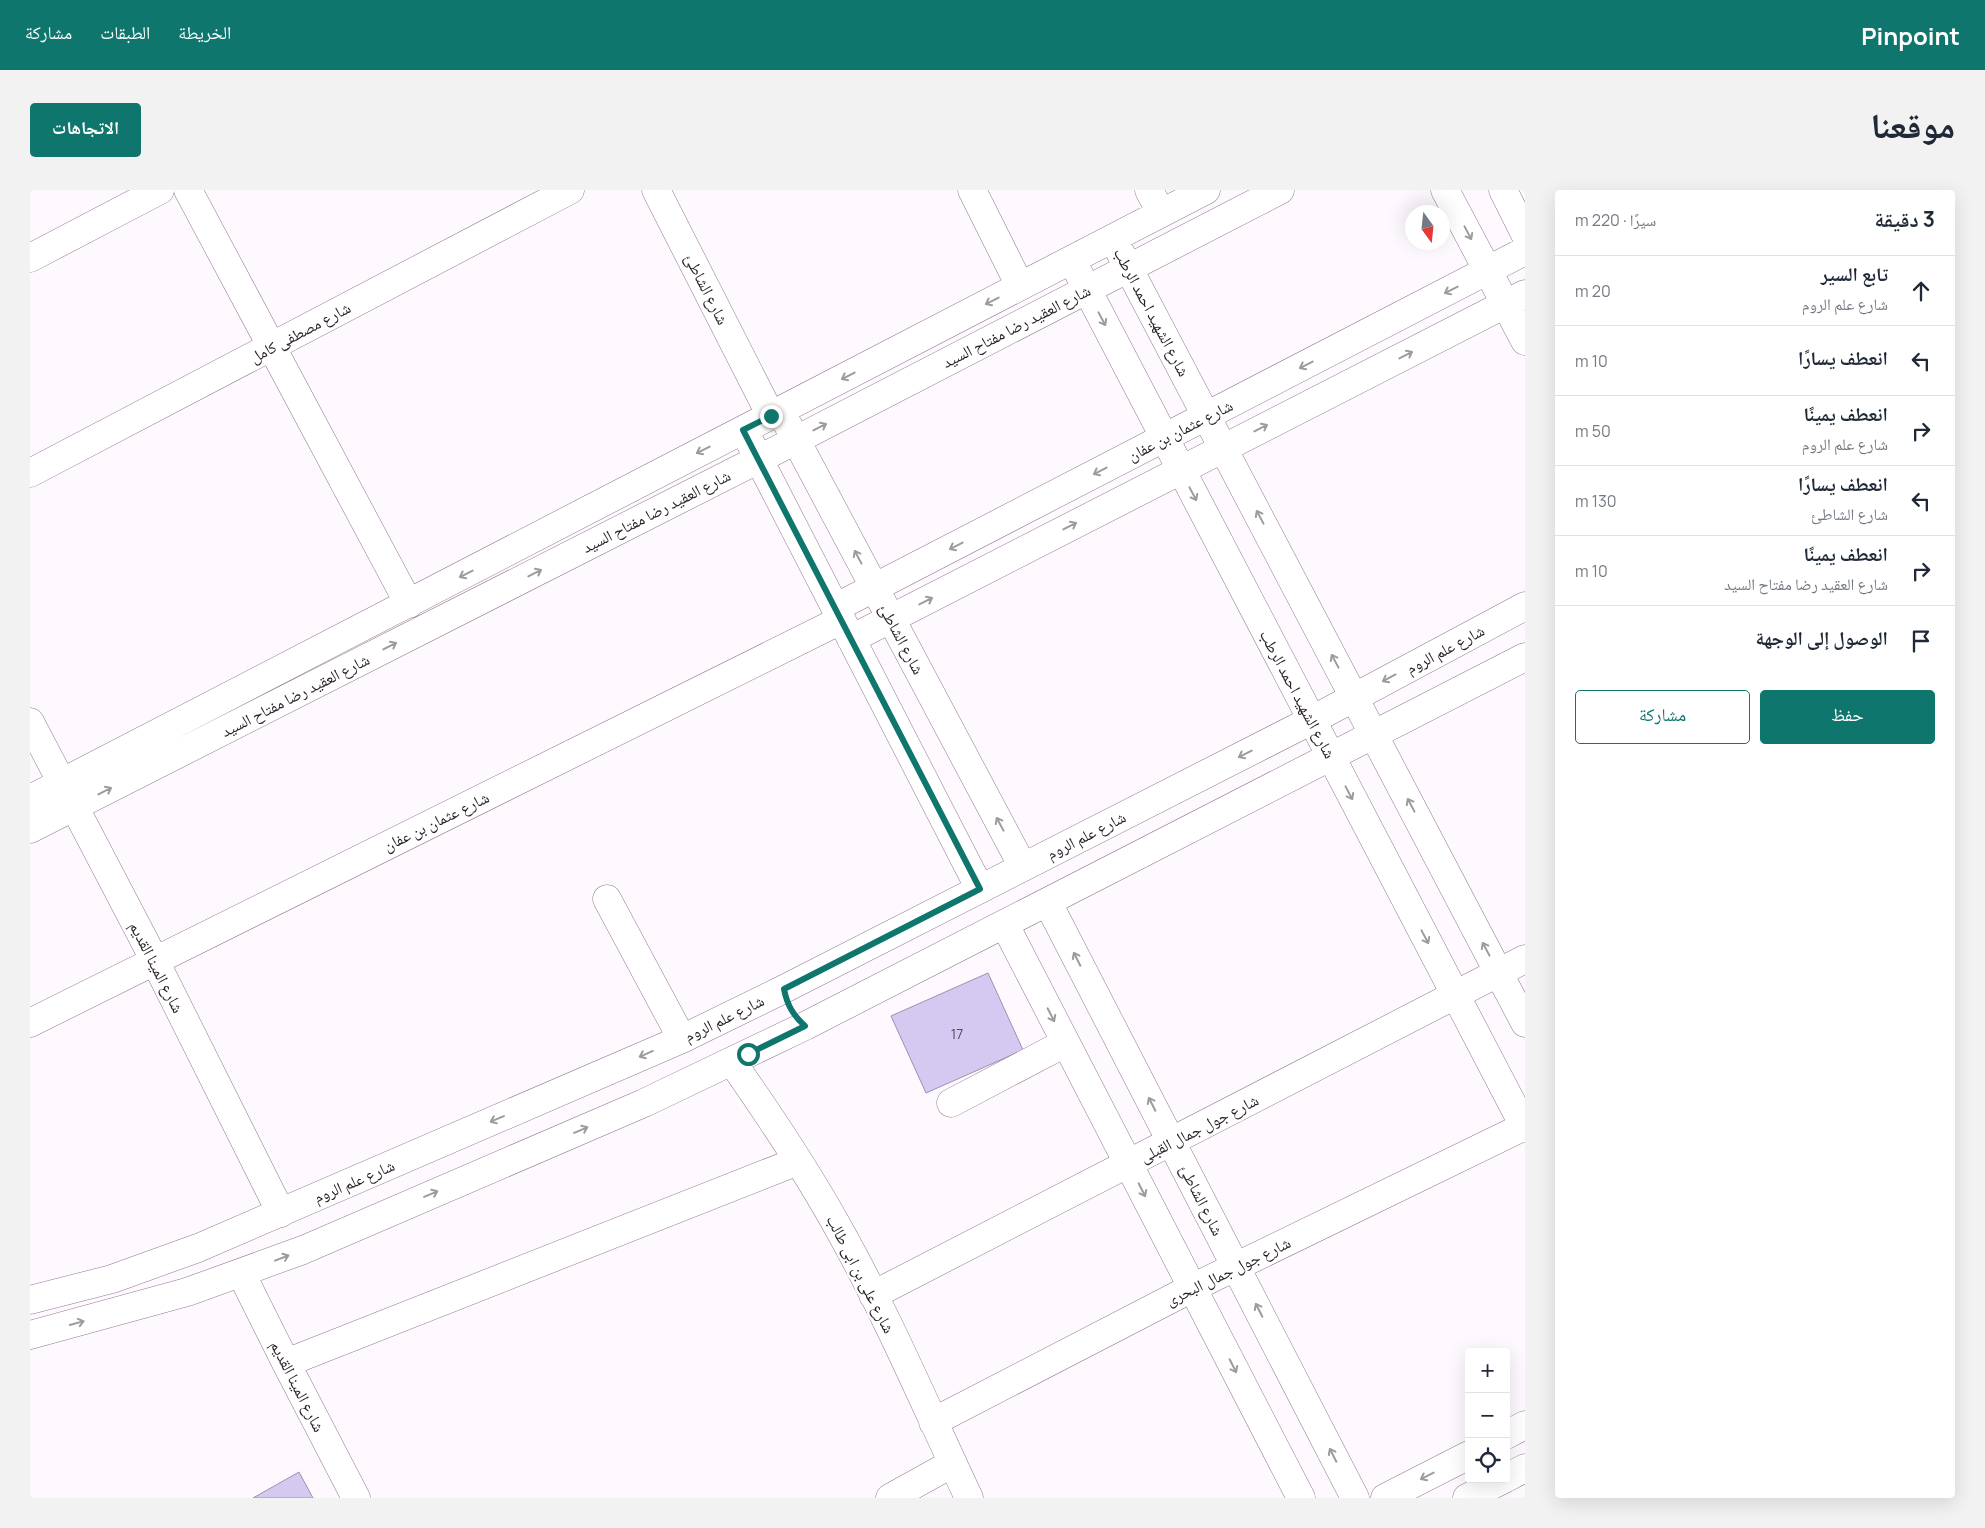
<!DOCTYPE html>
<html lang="ar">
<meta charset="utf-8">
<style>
body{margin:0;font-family:Manrope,"Noto Naskh Arabic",sans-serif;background:#f2f2f3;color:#1f2937;direction:rtl}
.controls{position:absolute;right:15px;bottom:15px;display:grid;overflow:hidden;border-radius:5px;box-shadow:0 5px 20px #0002}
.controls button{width:45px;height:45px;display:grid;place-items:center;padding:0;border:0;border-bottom:1px solid #e0e1e3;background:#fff;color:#1f2937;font:25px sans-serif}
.compass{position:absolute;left:1375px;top:15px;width:45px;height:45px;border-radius:50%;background:#fff;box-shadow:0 5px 20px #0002;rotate:165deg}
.stop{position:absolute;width:15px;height:15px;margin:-11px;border:4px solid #0f766e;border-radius:50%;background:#fff}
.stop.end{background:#0f766e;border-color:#fff;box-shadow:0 1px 5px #0008}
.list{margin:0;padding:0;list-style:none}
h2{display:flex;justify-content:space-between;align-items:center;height:65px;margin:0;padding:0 20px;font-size:21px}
h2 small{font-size:16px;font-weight:400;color:#747a83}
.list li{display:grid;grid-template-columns:32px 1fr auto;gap:15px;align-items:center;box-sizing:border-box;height:70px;padding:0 20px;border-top:1px solid #e0e1e3}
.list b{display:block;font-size:19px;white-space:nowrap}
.list p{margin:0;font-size:16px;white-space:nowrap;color:#747a83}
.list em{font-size:16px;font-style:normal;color:#747a83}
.actions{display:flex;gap:10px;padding:15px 20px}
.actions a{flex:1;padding:11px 0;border:1px solid #0f766e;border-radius:5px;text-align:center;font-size:18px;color:#0f766e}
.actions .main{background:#0f766e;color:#fff}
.icon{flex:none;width:28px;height:28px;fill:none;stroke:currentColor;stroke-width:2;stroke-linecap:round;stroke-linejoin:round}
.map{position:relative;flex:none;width:1495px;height:1308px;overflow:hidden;direction:ltr;border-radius:5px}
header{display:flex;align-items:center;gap:30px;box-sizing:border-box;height:70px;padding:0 25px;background:#0f766e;color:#fff}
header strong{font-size:24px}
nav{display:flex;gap:28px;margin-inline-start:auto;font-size:18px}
.intro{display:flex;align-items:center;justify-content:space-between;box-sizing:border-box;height:120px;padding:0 30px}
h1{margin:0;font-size:35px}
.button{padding:12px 22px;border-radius:5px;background:#0f766e;color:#fff;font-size:18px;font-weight:700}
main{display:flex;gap:30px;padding:0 30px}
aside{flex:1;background:#fff;border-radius:5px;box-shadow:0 5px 20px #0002}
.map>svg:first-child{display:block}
.building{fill:#d4caf1;stroke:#9992ae}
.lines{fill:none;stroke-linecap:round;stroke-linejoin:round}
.minor-casing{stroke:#927a90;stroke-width:29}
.tertiary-casing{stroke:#927a90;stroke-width:29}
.minor{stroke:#fff;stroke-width:28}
.tertiary{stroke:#fff;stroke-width:28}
.oneway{stroke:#9e9a9e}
.route{stroke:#0f766e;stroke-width:6}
.labels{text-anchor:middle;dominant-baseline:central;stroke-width:5;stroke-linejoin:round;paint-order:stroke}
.number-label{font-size:14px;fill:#534a5a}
.street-label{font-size:16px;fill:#281f27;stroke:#fff}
</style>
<header>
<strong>Pinpoint</strong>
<nav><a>الخريطة</a><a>الطبقات</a><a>مشاركة</a></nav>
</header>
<div class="intro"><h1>موقعنا</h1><a class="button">الاتجاهات</a></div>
<main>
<aside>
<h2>3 دقيقة<small>سيرًا · 220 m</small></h2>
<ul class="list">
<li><svg class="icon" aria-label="ahead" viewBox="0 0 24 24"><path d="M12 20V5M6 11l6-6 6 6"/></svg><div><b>تابع السير</b><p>شارع علم الروم</p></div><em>20 m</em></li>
<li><svg class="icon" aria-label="left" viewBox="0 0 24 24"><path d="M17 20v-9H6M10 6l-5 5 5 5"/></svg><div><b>انعطف يسارًا</b></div><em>10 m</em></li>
<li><svg class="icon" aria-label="right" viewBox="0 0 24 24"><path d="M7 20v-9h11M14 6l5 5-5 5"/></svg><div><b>انعطف يمينًا</b><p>شارع علم الروم</p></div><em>50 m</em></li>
<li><svg class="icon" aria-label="left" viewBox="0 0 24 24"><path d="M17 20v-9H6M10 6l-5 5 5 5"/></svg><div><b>انعطف يسارًا</b><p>شارع الشاطئ</p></div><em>130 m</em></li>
<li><svg class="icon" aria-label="right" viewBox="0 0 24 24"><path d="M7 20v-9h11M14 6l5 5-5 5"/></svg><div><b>انعطف يمينًا</b><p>شارع العقيد رضا مفتاح السيد</p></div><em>10 m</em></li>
<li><svg class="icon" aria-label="arrive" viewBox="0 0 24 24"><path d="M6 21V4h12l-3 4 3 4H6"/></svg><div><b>الوصول إلى الوجهة</b></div></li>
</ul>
<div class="actions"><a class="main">حفظ</a><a>مشاركة</a></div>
</aside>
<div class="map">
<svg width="1495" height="1308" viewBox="0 0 1495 1308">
<rect width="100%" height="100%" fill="#fef9fe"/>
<path class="building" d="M 958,783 L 993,860 L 896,903 L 861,826 Z
M 269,1282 L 283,1308 L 223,1308 Z"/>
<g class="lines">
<defs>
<path id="minor" d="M 158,0 L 379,414
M 626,0 L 741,226
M 942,0 L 990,96
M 1119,0 L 1131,23
M 1415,0 L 1495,151
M 1473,0 L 1495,44
M 1090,62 L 1495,833
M 0,68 L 130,0
M 1049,84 L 1495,938
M 758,235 L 993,677
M 721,254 L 950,699
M 0,283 L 540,0
M 805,418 L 1495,61
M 821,449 L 1495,104
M 0,532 L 125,771 L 251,1023
M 0,609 L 1176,0
M 0,639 L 729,269 L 1250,0
M 577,709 L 652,849
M 1018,713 L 1325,1308
M 975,735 L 1271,1308
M 0,833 L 811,430
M 702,872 C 740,926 778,983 810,1041 C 858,1127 897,1219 939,1308
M 921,913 L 1035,853
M 211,1083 L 256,1173 L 326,1308
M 843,1105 L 1495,769
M 256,1173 L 768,971
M 903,1232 L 1162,1098 L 1495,936
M 1476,1245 L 1495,1235
M 1476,1288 L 1495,1278
M 860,1308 L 923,1273
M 1355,1308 L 1439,1265
M 1437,1308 L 1474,1289"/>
<path id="tertiary" d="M 0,1110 L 82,1089 L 168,1058 L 652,849 L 754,799 L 1282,530 L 1495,416
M 0,1145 L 157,1102 L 273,1060 L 614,913 L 775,836 L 1495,467"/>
</defs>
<use href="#minor" class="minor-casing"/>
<use href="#tertiary" class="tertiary-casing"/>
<use href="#minor" class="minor"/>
<use href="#tertiary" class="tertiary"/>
</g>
<defs><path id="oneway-shaft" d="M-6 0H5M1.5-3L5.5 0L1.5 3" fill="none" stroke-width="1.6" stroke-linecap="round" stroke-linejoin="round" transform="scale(1.25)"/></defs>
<g class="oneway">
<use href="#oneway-shaft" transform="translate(1438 43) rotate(62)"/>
<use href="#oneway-shaft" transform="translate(1421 100) rotate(153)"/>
<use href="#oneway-shaft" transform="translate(962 111) rotate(153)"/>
<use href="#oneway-shaft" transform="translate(1072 129) rotate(62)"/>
<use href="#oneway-shaft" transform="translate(1376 165) rotate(-27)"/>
<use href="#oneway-shaft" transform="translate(1276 175) rotate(153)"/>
<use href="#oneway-shaft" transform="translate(818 186) rotate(153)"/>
<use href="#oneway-shaft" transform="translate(790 237) rotate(-27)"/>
<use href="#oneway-shaft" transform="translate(1231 238) rotate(-27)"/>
<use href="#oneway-shaft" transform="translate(673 260) rotate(153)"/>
<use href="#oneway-shaft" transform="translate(1070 281) rotate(153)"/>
<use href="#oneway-shaft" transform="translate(1163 304) rotate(62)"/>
<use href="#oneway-shaft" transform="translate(1230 327) rotate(-118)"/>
<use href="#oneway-shaft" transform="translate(1040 336) rotate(-27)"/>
<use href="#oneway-shaft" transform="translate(926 356) rotate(153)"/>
<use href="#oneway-shaft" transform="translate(828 367) rotate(-118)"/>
<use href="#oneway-shaft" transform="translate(505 383) rotate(-27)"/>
<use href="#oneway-shaft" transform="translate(436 384) rotate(153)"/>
<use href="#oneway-shaft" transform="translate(896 411) rotate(-27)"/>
<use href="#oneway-shaft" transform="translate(360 456) rotate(-27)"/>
<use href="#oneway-shaft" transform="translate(1305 471) rotate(-118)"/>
<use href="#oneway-shaft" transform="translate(1359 488) rotate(152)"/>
<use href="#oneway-shaft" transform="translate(1215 564) rotate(153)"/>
<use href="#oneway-shaft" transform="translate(75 601) rotate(-27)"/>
<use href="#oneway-shaft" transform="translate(1319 603) rotate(62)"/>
<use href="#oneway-shaft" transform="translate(1381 615) rotate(-118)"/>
<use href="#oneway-shaft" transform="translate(970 634) rotate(-118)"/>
<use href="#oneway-shaft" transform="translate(1395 747) rotate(62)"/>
<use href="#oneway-shaft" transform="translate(1456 759) rotate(-118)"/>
<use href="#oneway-shaft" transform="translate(1047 769) rotate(-117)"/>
<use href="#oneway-shaft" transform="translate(1021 825) rotate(63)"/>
<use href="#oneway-shaft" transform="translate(616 864) rotate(156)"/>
<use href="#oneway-shaft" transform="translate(1122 914) rotate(-117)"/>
<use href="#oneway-shaft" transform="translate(467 929) rotate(157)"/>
<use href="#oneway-shaft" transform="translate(551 940) rotate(-23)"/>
<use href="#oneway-shaft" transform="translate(1112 1000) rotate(63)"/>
<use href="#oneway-shaft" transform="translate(401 1004) rotate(-23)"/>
<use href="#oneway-shaft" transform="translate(252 1068) rotate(-21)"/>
<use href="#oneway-shaft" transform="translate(1229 1120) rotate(-117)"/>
<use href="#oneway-shaft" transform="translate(47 1133) rotate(-15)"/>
<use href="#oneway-shaft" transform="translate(1203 1176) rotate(63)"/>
<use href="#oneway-shaft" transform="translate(1303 1265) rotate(-117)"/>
<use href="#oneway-shaft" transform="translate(1397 1286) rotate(153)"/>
</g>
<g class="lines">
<path class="route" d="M 718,864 L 775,836 C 763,825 757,815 754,799 L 950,699 L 713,240 L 741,226"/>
</g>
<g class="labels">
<g class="number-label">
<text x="927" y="843">17</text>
</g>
<g class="street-label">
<text transform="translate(677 99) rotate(63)">شارع الشاطئ</text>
<text transform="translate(1122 122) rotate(62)">شارع الشهيد احمد الرطب</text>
<text transform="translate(986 136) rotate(-27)">شارع العقيد رضا مفتاح السيد</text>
<text transform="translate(270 142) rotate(-28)">شارع مصطفى كامل</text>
<text transform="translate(1150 240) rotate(-27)">شارع عثمان بن عفان</text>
<text transform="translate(626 321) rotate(-27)">شارع العقيد رضا مفتاح السيد</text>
<text transform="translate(872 449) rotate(62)">شارع الشاطئ</text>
<text transform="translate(1415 459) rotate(-28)">شارع علم الروم</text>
<text transform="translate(1268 504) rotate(62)">شارع الشهيد احمد الرطب</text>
<text transform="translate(265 505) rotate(-27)">شارع العقيد رضا مفتاح السيد</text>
<text transform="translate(406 631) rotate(-26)">شارع عثمان بن عفان</text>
<text transform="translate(1056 645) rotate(-27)">شارع علم الروم</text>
<text transform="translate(127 777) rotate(63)">شارع المينا القديم</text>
<text transform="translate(694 828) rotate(-26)">شارع علم الروم</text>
<text transform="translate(1169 938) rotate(-27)">شارع جول جمال القبلى</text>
<text transform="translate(324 991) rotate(-23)">شارع علم الروم</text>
<text transform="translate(1172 1010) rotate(63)">شارع الشاطئ</text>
<text transform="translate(1198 1081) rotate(-26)">شارع جول جمال البحرى</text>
<text transform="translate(831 1084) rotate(63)">شارع على بن ابى طالب</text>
<text transform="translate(268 1196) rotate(63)">شارع المينا القديم</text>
</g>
</g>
</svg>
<div class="controls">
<button>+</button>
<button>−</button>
<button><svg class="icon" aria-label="locate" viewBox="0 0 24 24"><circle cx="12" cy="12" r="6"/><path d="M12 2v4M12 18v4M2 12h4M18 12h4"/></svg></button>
</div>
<svg class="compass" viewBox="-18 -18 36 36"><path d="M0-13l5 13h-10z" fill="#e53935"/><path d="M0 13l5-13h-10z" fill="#747a83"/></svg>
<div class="stop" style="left:718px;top:864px"></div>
<div class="stop end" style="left:741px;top:226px"></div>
</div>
</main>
